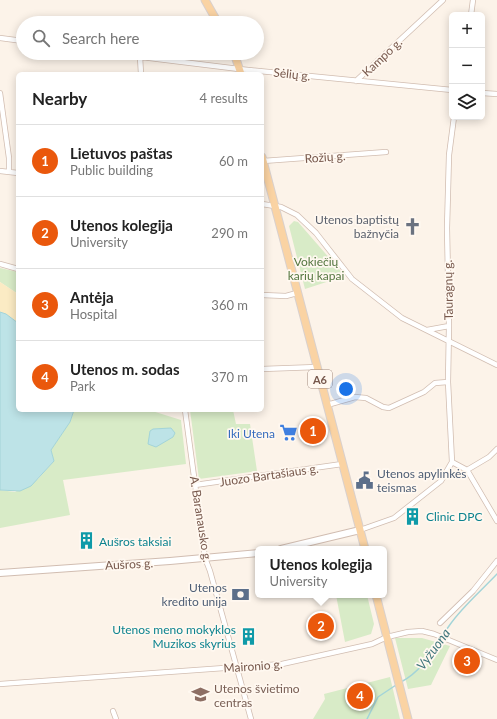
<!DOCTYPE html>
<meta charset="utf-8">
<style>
body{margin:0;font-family:Lato,sans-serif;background:#f6f6f6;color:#222}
.controls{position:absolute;right:12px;top:12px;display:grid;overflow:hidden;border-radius:6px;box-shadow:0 2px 10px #0003}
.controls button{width:36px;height:36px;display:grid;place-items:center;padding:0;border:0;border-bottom:1px solid #e0e0e0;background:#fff;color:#222;font:20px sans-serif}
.you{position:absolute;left:346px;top:389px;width:14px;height:14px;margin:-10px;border:3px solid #fff;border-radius:50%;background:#1a73e8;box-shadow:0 0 0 6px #1a73e833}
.badge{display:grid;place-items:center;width:26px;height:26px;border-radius:50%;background:#ea580c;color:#fff;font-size:13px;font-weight:700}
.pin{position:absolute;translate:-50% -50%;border:2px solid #fff;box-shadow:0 1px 4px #0006}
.popup{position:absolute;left:255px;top:546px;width:132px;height:52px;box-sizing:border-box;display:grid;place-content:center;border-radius:6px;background:#fff;filter:drop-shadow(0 1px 3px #0005);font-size:13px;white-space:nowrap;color:#767676}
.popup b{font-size:15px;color:#222}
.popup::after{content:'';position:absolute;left:50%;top:100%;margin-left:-8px;border:8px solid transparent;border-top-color:#fff}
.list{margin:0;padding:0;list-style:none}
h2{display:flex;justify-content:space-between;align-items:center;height:52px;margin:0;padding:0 16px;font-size:17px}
h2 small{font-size:13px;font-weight:400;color:#767676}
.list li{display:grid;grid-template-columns:26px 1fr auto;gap:12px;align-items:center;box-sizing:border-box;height:72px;padding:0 16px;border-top:1px solid #e0e0e0}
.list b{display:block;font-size:15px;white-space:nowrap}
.list p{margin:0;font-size:13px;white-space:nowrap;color:#767676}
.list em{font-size:13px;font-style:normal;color:#767676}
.icon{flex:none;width:22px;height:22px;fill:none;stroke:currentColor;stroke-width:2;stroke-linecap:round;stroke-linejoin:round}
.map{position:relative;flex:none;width:497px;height:719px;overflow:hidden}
.search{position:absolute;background:#fff;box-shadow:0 2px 10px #0003;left:16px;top:16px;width:248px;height:44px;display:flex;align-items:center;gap:10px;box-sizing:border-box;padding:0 14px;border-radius:22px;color:#767676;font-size:15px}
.panel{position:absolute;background:#fff;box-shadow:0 2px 10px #0003;left:16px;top:72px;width:248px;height:340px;border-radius:6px}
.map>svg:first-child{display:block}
.green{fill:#d8ebc7}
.sand{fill:#fbebc4}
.water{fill:#bde3e7;stroke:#a3d4d8}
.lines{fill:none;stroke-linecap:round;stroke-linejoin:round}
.stream{stroke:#a3d4d8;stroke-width:1.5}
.minor-casing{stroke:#d1bdb1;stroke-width:6}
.tertiary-casing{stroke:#d1bdb1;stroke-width:8}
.primary-casing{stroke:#d9d0cd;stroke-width:9}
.minor{stroke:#fff;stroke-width:4.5}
.tertiary{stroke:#fff;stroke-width:6}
.primary{stroke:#fad3a3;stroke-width:7}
.labels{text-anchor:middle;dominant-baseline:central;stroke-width:3.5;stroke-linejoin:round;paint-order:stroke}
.shield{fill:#fff8f0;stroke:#a0887d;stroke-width:1}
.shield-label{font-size:11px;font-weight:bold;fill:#77584c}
.street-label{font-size:12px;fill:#77584c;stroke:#fff8f0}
.worship-label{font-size:12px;fill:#5b616d;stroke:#fff8f0;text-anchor:end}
.park-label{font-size:12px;fill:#557741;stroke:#fff8f0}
.shop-label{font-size:12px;fill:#366cbe;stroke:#fff8f0;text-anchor:end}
.service-label{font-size:12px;fill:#4e5e75;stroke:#fff8f0;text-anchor:start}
.culture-label{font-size:12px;fill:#0d838f;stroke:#fff8f0;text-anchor:start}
.education-label{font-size:12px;fill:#785e54;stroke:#fff8f0;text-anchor:start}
.water-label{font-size:13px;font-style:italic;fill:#40767c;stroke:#fff8f0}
</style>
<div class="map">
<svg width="497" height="719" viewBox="0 0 497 719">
<rect width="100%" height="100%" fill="#fcf3e9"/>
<path class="green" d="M 294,221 L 298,222 L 345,276 L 305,289 L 289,226 Z
M 0,268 L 18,272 L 18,294 L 0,282 Z
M 74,410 L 149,410 L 181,420 L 186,464 L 63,480 L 70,515 L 0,528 L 0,490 L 15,492 L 38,479 L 54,461 L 51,450 L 70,422 Z
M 190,410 L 233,410 L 236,424 L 250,424 L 257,471 L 199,479 Z
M 336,595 L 367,595 L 374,624 L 371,634 L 345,642 Z
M 395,638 L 422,638 L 450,646 L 431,685 L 408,689 Z
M 390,677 L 400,719 L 313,719 L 325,699 L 324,694 Z"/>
<path class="sand" d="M 0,282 L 18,294 L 18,323 L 6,314 L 0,312 Z"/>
<path class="water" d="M 0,312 L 6,314 L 18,323 L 18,410 L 74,410 L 70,422 L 51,450 L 54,461 L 31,486 L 20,491 L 0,490 Z
M 171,428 L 175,433 L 173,437 L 156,447 L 148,444 L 150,431 L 153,429 Z"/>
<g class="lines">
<path class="stream" d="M 401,682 C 425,669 434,647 449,626 C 462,607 481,591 497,574
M 367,719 L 378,697 L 396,685"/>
<defs>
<path id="minor" d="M 471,15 L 473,0
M 0,38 L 23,41
M 109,53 L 239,69 L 452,90
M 140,57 L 141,74
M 356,81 L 443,0
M 0,93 L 9,158 L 9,172
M 482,93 L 497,94
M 263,161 L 386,152
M 0,171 L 18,173
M 262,204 L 281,207 L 297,215 L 316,233 L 352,279 L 402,318 L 497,365
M 0,264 L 18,269
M 262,295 L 286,296 L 297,293
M 427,330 L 449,326
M 262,369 L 317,367
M 327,405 L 355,397 L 366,398 L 383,407 L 389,408 L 424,392 L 435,383 L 448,382
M 185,410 L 205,558 L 210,571 L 251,719
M 452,462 L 467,470 L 497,521
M 467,470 L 489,457 L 497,449
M 195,485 L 342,464
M 360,530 L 394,518 L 441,481 L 452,462 L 448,382 L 449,326 L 447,228 L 449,155 L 454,117
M 440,623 L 473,591 L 497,561
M 0,684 L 282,664 L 372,644 L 387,637 L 408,632 L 422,631 L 434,634 L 497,660
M 113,711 L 116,719"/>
<path id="tertiary" d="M 281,549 L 360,530
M 0,573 L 170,561 L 258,553"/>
<path id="primary" d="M 205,0 L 218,23
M 234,53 L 241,74
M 262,157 L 365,549
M 376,595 L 408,719"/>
</defs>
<use href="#minor" class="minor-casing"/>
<use href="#tertiary" class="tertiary-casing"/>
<use href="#primary" class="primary-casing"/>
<use href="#minor" class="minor"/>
<use href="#tertiary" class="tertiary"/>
<use href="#primary" class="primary"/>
</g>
<defs>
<symbol id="church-bare" viewBox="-9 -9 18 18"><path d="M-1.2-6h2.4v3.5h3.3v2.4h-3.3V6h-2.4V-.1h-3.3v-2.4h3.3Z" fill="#6b7280" stroke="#fff8f0" stroke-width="2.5" paint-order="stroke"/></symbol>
<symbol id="supermarket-bare" viewBox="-9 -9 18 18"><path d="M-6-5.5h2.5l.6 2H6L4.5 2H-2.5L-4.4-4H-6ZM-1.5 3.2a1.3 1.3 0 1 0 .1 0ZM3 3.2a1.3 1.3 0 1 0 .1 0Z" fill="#3f7fe0" stroke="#fff8f0" stroke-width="2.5" paint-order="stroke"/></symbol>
<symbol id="civic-bare" viewBox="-9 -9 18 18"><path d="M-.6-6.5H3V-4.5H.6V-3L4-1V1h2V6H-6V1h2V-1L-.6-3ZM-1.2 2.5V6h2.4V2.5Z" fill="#5c6f8a" stroke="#fff8f0" stroke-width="2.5" paint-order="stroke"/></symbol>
<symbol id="building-bare" viewBox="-9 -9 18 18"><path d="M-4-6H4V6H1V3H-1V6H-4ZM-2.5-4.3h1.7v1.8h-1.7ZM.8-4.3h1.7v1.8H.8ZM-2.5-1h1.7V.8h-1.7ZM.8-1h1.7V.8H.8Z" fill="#0f9aa8" stroke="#fff8f0" stroke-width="2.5" paint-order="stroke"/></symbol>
<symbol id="bank-bare" viewBox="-9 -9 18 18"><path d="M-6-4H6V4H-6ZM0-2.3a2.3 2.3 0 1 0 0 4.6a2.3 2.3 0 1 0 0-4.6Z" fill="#5c6f8a" stroke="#fff8f0" stroke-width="2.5" paint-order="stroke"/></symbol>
<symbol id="school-bare" viewBox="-9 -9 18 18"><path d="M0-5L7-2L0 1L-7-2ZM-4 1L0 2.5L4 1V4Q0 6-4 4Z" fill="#8d6e63" stroke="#fff8f0" stroke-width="2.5" paint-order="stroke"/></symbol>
</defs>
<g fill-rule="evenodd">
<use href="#church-bare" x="400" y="214" width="25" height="25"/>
<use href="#supermarket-bare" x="276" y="420" width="25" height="25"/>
<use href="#civic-bare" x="352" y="468" width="25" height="25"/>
<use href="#building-bare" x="400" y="504" width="25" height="25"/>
<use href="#building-bare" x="74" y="528" width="25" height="25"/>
<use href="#bank-bare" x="228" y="582" width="25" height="25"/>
<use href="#building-bare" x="236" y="624" width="25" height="25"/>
<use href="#school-bare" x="188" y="682" width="25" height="25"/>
</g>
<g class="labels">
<rect class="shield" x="308" y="370" width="24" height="18" rx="3"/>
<g class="shield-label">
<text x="320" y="379">A6</text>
</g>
<g class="street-label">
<text transform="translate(382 57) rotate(-43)">Kampo g.</text>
<text transform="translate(292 74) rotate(6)">Sėlių g.</text>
<text transform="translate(325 157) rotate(-4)">Rožių g.</text>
<text transform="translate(448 290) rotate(-91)">Tauragnų g.</text>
<text transform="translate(269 475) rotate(-8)">Juozo Bartašiaus g.</text>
<text transform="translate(201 519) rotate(81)">A. Baranausko g.</text>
<text transform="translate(129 564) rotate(-3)">Aušros g.</text>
<text transform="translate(253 666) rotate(-4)">Maironio g.</text>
</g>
<g class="worship-label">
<text x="399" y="219">Utenos baptistų<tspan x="399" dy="14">bažnyčia</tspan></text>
</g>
<g class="park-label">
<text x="316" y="261">Vokiečių<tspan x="316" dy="14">karių kapai</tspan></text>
</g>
<g class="shop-label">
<text x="275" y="433">Iki Utena</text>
</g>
<g class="service-label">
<text x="377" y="473">Utenos apylinkės<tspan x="377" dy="14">teismas</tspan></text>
<text x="227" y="587" text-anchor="end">Utenos<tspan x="227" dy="14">kredito unija</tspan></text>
</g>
<g class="culture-label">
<text x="426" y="516">Clinic DPC</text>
<text x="99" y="541">Aušros taksiai</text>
<text x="236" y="629" text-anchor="end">Utenos meno mokyklos<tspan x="236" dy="14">Muzikos skyrius</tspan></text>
</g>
<g class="education-label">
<text x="214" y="688">Utenos švietimo<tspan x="214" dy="14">centras</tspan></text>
</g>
<g class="water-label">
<text transform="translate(433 649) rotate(-54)">Vyžuona</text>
</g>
</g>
</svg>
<div class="controls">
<button>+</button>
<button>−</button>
<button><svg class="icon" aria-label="layers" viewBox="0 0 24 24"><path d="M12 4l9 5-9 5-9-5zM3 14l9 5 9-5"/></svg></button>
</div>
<div class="you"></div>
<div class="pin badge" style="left:313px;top:431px">1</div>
<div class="pin badge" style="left:321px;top:626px">2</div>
<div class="popup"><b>Utenos kolegija</b>University</div>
<div class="pin badge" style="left:467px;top:661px">3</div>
<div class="pin badge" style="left:360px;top:696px">4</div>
<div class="search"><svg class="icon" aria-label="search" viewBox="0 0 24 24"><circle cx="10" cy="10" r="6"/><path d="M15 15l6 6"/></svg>Search here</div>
<section class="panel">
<h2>Nearby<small>4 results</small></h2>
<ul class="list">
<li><span class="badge">1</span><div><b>Lietuvos paštas</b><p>Public building</p></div><em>60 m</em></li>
<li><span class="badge">2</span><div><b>Utenos kolegija</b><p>University</p></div><em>290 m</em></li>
<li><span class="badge">3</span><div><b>Antėja</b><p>Hospital</p></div><em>360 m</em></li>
<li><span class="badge">4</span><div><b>Utenos m. sodas</b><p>Park</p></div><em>370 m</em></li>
</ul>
</section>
</div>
